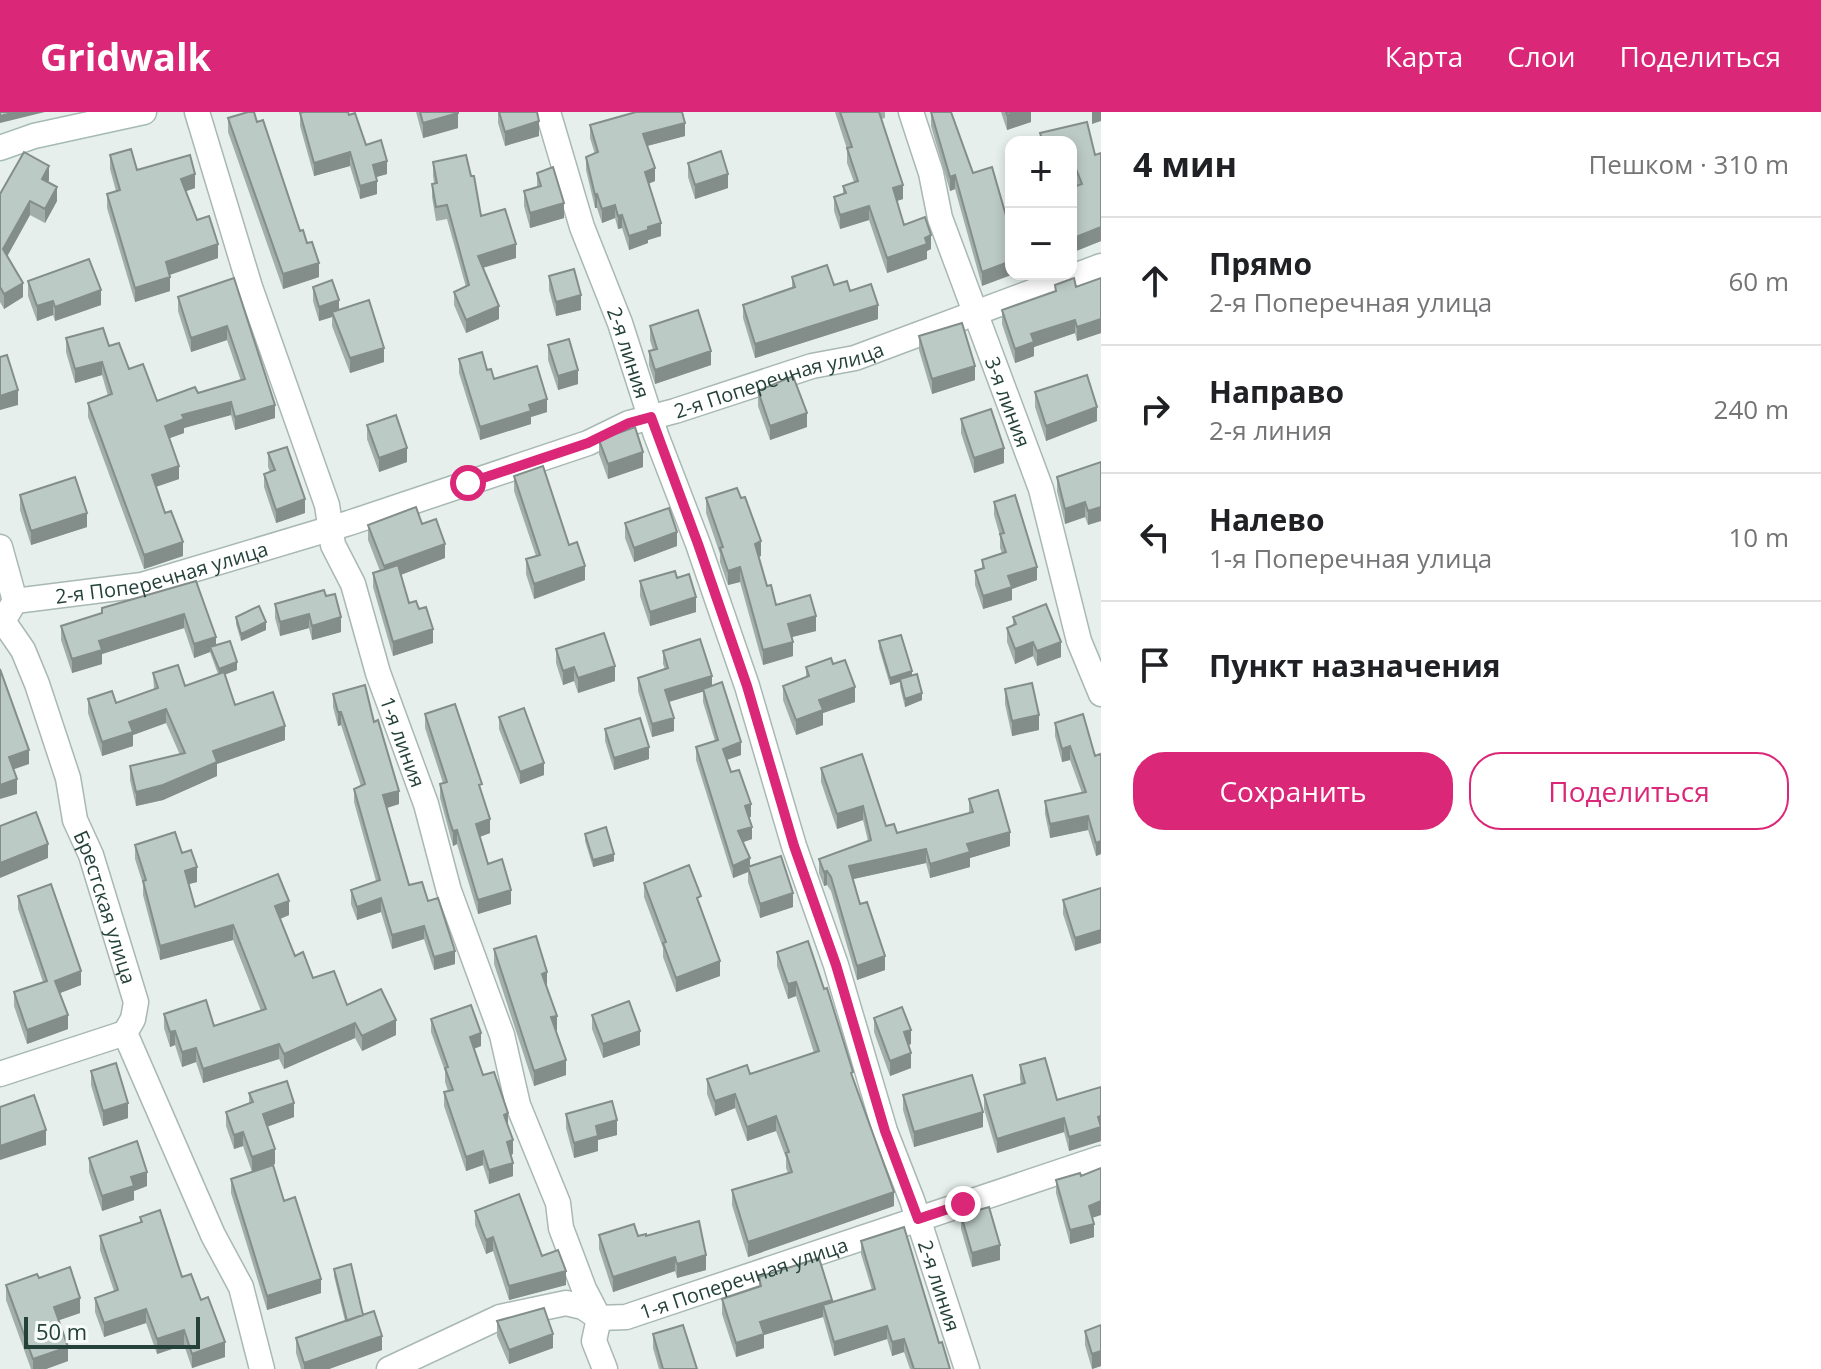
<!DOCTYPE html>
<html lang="ru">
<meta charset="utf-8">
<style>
body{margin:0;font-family:"Open Sans",sans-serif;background:#f6f6f6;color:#202124}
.controls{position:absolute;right:24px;top:24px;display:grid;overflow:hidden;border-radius:16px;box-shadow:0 4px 12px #0003}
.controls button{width:72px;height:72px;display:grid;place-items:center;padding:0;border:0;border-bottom:2px solid #e0e0e0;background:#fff;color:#202124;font:40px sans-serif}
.scale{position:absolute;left:24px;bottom:20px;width:176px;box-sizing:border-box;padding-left:8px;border:4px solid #24423a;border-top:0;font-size:22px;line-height:28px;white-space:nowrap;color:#24423a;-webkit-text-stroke:6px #f7fbf9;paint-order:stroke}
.stop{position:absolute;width:24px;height:24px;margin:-18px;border:6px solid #db2777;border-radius:50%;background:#fff}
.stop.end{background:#db2777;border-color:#fff;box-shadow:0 2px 8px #0008}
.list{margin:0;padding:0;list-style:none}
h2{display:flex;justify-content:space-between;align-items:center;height:104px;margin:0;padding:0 32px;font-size:34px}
h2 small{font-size:26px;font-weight:400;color:#757577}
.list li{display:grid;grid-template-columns:52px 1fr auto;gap:24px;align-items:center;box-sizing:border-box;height:128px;padding:0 32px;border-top:2px solid #e0e0e0}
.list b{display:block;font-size:30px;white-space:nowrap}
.list p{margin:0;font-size:26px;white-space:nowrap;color:#757577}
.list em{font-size:26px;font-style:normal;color:#757577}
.actions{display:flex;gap:16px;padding:24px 32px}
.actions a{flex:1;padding:18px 0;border:2px solid #db2777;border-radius:32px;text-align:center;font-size:28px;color:#db2777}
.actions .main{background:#db2777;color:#fff}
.icon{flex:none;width:44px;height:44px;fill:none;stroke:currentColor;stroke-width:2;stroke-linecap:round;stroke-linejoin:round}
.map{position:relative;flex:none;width:1101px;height:1257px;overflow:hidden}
header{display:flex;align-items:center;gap:48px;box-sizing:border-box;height:112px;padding:0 40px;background:#db2777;color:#fff}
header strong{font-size:38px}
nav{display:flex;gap:44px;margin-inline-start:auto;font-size:28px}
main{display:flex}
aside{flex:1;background:#fff}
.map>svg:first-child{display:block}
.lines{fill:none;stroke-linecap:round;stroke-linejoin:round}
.street-casing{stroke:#a8b8b2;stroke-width:27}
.secondary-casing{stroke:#a4bbb3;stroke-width:27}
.street{stroke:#fff;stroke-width:24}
.secondary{stroke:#fff;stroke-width:24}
.wall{fill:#a1aea9}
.shaded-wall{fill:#838d89}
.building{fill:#bbcac4;stroke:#838d89;stroke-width:2}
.route{stroke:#db2777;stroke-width:10}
.labels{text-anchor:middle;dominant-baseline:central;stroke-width:8;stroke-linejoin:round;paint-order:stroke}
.street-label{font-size:20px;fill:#24423a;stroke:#f7fbf9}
</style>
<header>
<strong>Gridwalk</strong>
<nav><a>Карта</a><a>Слои</a><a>Поделиться</a></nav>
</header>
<main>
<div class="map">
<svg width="1101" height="1257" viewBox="0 0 1101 1257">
<rect width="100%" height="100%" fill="#e6efeb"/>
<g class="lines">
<defs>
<g id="street">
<path id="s1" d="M 197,0 L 250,175 L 327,393 L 333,433 L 353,472 L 378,561 L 426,692 L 449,779 L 502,923 L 518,993 L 558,1091 L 561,1116 L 584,1177 L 599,1206 L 594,1229 L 605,1257"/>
<path id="s2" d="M 548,0 L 582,115 L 620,211 L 656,323 L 698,432 L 747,574 L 794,734 L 836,853 L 885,1019 L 912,1088 L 967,1257"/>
<path id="s3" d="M 911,0 L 931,61 L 940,106 L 1041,377 L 1079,529 L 1101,582"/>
<path d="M 0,435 L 15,489"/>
<path id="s4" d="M 0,509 L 3,509 L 15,489 L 142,473 L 349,411 L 588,331 L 629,311 L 675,299 L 812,254 L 855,246 L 1101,154"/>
<path id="s5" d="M 3,509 L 23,538 L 37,572 L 68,666 L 75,708 L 91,743 L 136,890 L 133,907 L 125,921 L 213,1123 L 241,1175 L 262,1257"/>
<path d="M 0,962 L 125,921"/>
<path id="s6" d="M 389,1257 L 500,1205 L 566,1191 L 583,1195 L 599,1206 L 626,1205 L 1101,1046"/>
</g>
<path id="secondary" d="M 0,36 L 34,24 L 144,0"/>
</defs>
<use href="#street" class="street-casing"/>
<use href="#secondary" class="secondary-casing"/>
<use href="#street" class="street"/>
<use href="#secondary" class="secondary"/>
</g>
<path class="wall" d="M 416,0 L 458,0 L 458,16 L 423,26 Z
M 498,0 L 537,0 L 539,24 L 505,34 L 498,11 Z
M 835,0 L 885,0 L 885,6 L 881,7 L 903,87 L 897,89 L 904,113 L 931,137 L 927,139 L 927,147 L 887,161 L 869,108 L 840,117 L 834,99 L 834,85 L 843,82 L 843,74 L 854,70 L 847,51 L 847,37 Z
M 931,0 L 973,61 L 992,55 L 982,174 L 955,77 L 950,79 L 931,14 Z
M 1001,0 L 1031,0 L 1031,10 L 1007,18 Z
M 300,1 L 366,33 L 387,62 L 376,65 L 377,82 L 360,87 L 350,54 L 314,64 L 300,14 Z
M 228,6 L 300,119 L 319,165 L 283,177 L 228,20 Z
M 1087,10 L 1095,43 L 1101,41 L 1101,129 L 1071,141 L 1071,76 L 1077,74 L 1071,58 L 1071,30 L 1040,30 L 1040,21 Z
M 590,13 L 685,24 L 647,34 L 655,69 L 648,72 L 661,124 L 648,128 L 648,131 L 629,138 L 622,116 L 618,117 L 615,106 L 602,111 L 597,96 L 595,96 L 586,58 L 586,45 L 595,42 L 590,26 Z
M 110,43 L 137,58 L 195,76 L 186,79 L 197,108 L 218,146 L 170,163 L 170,179 L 135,190 L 107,96 L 107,82 L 116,79 L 110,57 Z
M 433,50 L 481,104 L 516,146 L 483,156 L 499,207 L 466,221 L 454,193 L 454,180 L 466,175 L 447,107 L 436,109 L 432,85 L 432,72 L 434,71 L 433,64 Z
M 688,51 L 728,76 L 695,87 L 688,65 Z
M 537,61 L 564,106 L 530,116 L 524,94 L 524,79 L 537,75 Z
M 49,68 L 48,70 L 57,89 L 45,111 L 30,103 L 7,144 L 23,185 L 4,197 L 0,190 L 0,82 Z
M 549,164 L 581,198 L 556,204 L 549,178 Z
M 792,165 L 834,173 L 878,207 L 755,246 L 743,206 L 743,193 L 792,176 Z
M 234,166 L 275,306 L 235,318 L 231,303 L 184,316 L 184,321 L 169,326 L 179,367 L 156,375 L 165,401 L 183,444 L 144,457 L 88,305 L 88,291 L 108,284 L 102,263 L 75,271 L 66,240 L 66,226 L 109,234 L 157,289 L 198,281 L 241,269 L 227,228 L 191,240 L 178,199 L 178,185 Z
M 1101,166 L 1101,221 L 1077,229 L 1075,221 L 1034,235 L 1034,244 L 1015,251 L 1002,212 L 1002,198 L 1055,180 L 1055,173 L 1076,175 Z
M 28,169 L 101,193 L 55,209 L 53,203 L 37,209 L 28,184 Z
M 313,175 L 339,197 L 384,250 L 350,261 L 332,214 L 332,205 L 319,209 L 313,189 Z
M 650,214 L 711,253 L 655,272 L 649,253 L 649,239 L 653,238 L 650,228 Z
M 919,224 L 975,268 L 932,282 L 919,238 Z
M 548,233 L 578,272 L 558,278 L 548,248 Z
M 459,247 L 487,258 L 494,267 L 547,300 L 531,305 L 531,312 L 480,328 L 459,261 Z
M 758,279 L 807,315 L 770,328 L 758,294 Z
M 1035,280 L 1097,309 L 1046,329 L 1035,295 Z
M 961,307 L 1004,351 L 974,361 L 961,321 Z
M 367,313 L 407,350 L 379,360 L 367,327 Z
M 599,328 L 643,355 L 608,367 L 599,342 Z
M 268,341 L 305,401 L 276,411 L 264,375 L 264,362 L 270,360 L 268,355 Z
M 1101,350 L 1088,413 L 1085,405 L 1065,412 L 1057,379 L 1057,365 Z
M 514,364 L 569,433 L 585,468 L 534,487 L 526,462 L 526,447 L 536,444 L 514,379 Z
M 20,383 L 87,415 L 31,433 L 20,398 Z
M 706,386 L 761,444 L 758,445 L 767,474 L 776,493 L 816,519 L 792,525 L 793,544 L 763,553 L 740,470 L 728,473 L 720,450 L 720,442 L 706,401 Z
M 994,390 L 1037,468 L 1012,477 L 1012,488 L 983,497 L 975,473 L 975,459 L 982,457 L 982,448 L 1002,441 L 1000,436 L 1000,424 L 994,403 Z
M 625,411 L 677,434 L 634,450 L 625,426 Z
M 422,412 L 445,446 L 401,463 L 409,491 L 433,531 L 393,544 L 373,475 L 373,461 L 380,459 L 368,428 L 368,413 Z
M 196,469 L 216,533 L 237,558 L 225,562 L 235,593 L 285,628 L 217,652 L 217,664 L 163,688 L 136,694 L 130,668 L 130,654 L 180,643 L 166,611 L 133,623 L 133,634 L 102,644 L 88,601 L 88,587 L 116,591 L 154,577 L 153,561 L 185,574 L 218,562 L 210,540 L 194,546 L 184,516 L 102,542 L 102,552 L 72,561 L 61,528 L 61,514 L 102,501 L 102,496 Z
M 640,469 L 696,500 L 650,514 L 640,484 Z
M 326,484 L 341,520 L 312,528 L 309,516 L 280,524 L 275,506 L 275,492 Z
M 236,505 L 266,518 L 241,529 L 236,512 Z
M 1013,505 L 1061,545 L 1037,554 L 1033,544 L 1015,552 L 1007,530 L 1007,516 L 1013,513 Z
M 879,529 L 912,564 L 922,588 L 905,595 L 900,575 L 900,570 L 890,573 L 879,536 Z
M 556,537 L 615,569 L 578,581 L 574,569 L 563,573 L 556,551 Z
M 663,539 L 712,574 L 741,643 L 727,648 L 731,660 L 751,705 L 749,705 L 752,727 L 743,730 L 750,754 L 793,795 L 760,806 L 748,770 L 748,760 L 733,766 L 696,648 L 696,635 L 715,629 L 703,590 L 703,579 L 669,590 L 674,619 L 652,625 L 638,579 L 638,566 L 665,557 L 663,552 Z
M 833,552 L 855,590 L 823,601 L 823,613 L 796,623 L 783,588 L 783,574 L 806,565 L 806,555 Z
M 1005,577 L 1039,618 L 1012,624 L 1005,592 Z
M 333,582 L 374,610 L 399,692 L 387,696 L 409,773 L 428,789 L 455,852 L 434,858 L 424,827 L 392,837 L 381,800 L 357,808 L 351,792 L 351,778 L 376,769 L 354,690 L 354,677 L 361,674 L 341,613 L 338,614 L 333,595 Z
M 425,602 L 482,682 L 490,721 L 480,725 L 488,752 L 511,792 L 478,802 L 457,732 L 453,734 L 440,686 L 440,672 L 443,671 L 425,616 Z
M 499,605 L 544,663 L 520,672 L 499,617 Z
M 1055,611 L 1095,644 L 1101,644 L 1101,742 L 1096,744 L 1088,718 L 1050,726 L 1045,702 L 1045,689 L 1082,681 L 1070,648 L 1062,650 L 1055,624 Z
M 605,617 L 649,647 L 614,658 L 605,629 Z
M 821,656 L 886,714 L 897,721 L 969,701 L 969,687 L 1010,734 L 970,746 L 970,755 L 930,766 L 926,751 L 853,767 L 860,792 L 885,858 L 857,868 L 831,779 L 827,773 L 824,774 L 819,761 L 819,747 L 868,729 L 863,708 L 837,717 L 821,670 Z
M 585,722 L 614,749 L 593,755 L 585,729 Z
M 135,733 L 182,741 L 197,770 L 189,772 L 195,795 L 289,803 L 280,807 L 295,844 L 313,866 L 347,893 L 396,923 L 362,939 L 355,926 L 284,957 L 279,947 L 203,971 L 196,950 L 182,955 L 175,933 L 170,935 L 164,916 L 164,902 L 214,914 L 261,899 L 233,828 L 160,848 L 143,783 L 143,772 L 135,747 Z
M 644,771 L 701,797 L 720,864 L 676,880 L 663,845 L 663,836 L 644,785 Z
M 1101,776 L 1075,839 L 1063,802 L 1063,788 Z
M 18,784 L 81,873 L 60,881 L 68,917 L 27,932 L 14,894 L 14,880 L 43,870 L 18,797 Z
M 808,829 L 894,1094 L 748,1145 L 732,1093 L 732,1078 L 788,1061 L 786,1056 L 786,1046 L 776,1019 L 747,1029 L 735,996 L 715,1004 L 707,982 L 707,967 L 750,962 L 814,941 L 796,884 L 788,887 L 777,854 L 777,840 Z
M 494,837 L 547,875 L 566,963 L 534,974 L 494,852 Z
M 592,903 L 640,933 L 603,946 L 592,917 Z
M 874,906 L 911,932 L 908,933 L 911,956 L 890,964 L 874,920 Z
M 431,907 L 481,934 L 474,937 L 483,963 L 508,1015 L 513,1042 L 511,1043 L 513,1064 L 489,1072 L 483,1053 L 466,1059 L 444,994 L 444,980 L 448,979 L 445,970 L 445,959 L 431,920 Z
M 1020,953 L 1057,988 L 1101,975 L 1101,1029 L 1069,1039 L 1064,1020 L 997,1041 L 984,997 L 984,983 L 1021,972 L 1020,967 Z
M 91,959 L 128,1006 L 103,1014 L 91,973 Z
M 249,981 L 294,1005 L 267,1015 L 275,1052 L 252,1060 L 243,1034 L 234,1037 L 226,1014 L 226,1000 L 249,992 Z
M 903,983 L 983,1015 L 914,1035 L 903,998 Z
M 566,1002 L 617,1023 L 598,1028 L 598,1039 L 574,1046 L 566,1016 Z
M 89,1046 L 147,1074 L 134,1079 L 134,1088 L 102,1099 L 89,1060 Z
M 231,1067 L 284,1089 L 321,1181 L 267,1198 L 231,1081 Z
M 1056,1068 L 1092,1106 L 1094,1125 L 1070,1132 L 1056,1081 Z
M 475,1099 L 542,1144 L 566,1173 L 509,1188 L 493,1139 L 486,1142 L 475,1113 Z
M 961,1103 L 1000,1148 L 972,1155 L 961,1117 Z
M 140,1105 L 182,1165 L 201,1188 L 225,1245 L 192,1256 L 184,1233 L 157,1242 L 146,1211 L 104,1225 L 95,1200 L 95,1186 L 114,1179 L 100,1138 L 100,1124 L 140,1111 Z
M 599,1123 L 646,1124 L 706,1158 L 677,1166 L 675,1159 L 613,1180 L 599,1137 Z
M 861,1129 L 939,1231 L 950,1257 L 910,1257 L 904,1240 L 892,1244 L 887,1227 L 834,1244 L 823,1205 L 764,1223 L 764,1236 L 736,1245 L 722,1202 L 722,1187 L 759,1175 L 759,1165 L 832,1190 L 872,1178 L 861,1142 Z
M 334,1157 L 363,1203 L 382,1238 L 329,1257 L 301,1257 L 296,1241 L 296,1226 L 345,1209 L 334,1164 Z
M 39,1166 L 80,1201 L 59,1208 L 68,1249 L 46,1257 L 31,1257 L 6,1188 L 6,1173 Z
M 497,1209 L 553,1236 L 509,1252 L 497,1224 Z
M 1101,1213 L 1101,1254 L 1092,1257 L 1085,1233 L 1085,1219 Z
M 653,1222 L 697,1257 L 659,1257 L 653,1236 Z"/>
<path class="shaded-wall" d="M 16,0 L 45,0 L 0,11 L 0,4 Z
M 1018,0 L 1031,0 L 1031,10 L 1007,18 L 1007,3 Z
M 1092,0 L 1101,0 L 1101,9 L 1092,12 Z
M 458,1 L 458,16 L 423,26 L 423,11 Z
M 539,9 L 539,24 L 505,34 L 505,20 Z
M 685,11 L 685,24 L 643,35 L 643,22 Z
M 350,40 L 350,54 L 314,64 L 314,51 Z
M 387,49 L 387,62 L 373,66 L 373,53 Z
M 49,54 L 49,68 L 42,81 L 42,67 Z
M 655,56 L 655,69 L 645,73 L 645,60 Z
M 195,62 L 195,76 L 181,81 L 181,67 Z
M 728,62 L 728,76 L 695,87 L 695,73 Z
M 955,63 L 955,77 L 950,79 L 950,65 Z
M 377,69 L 377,82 L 360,87 L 360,74 Z
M 903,73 L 903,87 L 893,90 L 893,76 Z
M 57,75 L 57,89 L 45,111 L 45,97 Z
M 597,82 L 597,96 L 595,96 L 595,83 Z
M 30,89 L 30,103 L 3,152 L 3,137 Z
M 564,91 L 564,106 L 530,116 L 530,101 Z
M 615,93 L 615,106 L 602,111 L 602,97 Z
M 869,94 L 869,108 L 840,117 L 840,103 Z
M 622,103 L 622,116 L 618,117 L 618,104 Z
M 661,111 L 661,124 L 648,128 L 648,131 L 629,138 L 629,124 L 648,115 Z
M 1101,115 L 1101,129 L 1071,141 L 1071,127 Z
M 931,123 L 931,137 L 927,139 L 927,147 L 887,161 L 887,146 L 925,126 Z
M 218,132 L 218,146 L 166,164 L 166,150 Z
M 516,132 L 516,146 L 478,157 L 478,144 Z
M 1011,149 L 1011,162 L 1014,162 L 982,174 L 982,160 Z
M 319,151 L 319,165 L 283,177 L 283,162 Z
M 170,165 L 170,179 L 135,190 L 135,176 Z
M 23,171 L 23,185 L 4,197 L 4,182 Z
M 101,178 L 101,193 L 55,209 L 55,195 Z
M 581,183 L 581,198 L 556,204 L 556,190 Z
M 339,188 L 339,202 L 332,200 L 332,205 L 319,209 L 319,195 Z
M 53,189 L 53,203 L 37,209 L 37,194 Z
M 878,193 L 878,207 L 755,246 L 755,232 Z
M 499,194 L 499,207 L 466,221 L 466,208 Z
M 1101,207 L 1101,221 L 1077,229 L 1077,215 Z
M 1075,208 L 1075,221 L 1034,235 L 1034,244 L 1015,251 L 1015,237 L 1031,222 Z
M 227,214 L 227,228 L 191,240 L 191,226 Z
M 384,236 L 384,250 L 350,261 L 350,246 Z
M 711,239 L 711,253 L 655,272 L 655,258 Z
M 102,250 L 102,263 L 75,271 L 75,257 Z
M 975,254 L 975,268 L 932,282 L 932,267 Z
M 578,258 L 578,272 L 558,278 L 558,264 Z
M 18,278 L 18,293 L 0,298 L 0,284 Z
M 547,287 L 547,300 L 531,305 L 531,312 L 480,328 L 480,315 L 529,293 Z
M 231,290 L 231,303 L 184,316 L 184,321 L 165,328 L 165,314 L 182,303 Z
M 275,293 L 275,306 L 235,318 L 235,305 Z
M 1097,295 L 1097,309 L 1046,329 L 1046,314 Z
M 807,301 L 807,315 L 770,328 L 770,314 Z
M 407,336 L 407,350 L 379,360 L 379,346 Z
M 1004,336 L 1004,351 L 974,361 L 974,346 Z
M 643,340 L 643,355 L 608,367 L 608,352 Z
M 179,354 L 179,367 L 152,376 L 152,363 Z
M 305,387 L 305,401 L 276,411 L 276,398 Z
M 1085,390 L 1085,405 L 1065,412 L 1065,397 Z
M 1101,395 L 1101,409 L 1088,413 L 1088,399 Z
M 87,401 L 87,415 L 31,433 L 31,419 Z
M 677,420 L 677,434 L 634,450 L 634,436 Z
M 761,429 L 761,444 L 755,446 L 755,432 Z
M 183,430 L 183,444 L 144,457 L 144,443 Z
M 445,432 L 445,446 L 384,469 L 384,454 Z
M 585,454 L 585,468 L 534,487 L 534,472 Z
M 740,455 L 740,470 L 728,473 L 728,459 Z
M 1037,455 L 1037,468 L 1012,477 L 1012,488 L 983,497 L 983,484 L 1008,464 Z
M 696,485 L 696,500 L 650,514 L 650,500 Z
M 184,502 L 184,516 L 102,542 L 102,552 L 72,561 L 72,547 L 99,529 Z
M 309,502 L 309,516 L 280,524 L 280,510 Z
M 816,504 L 816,519 L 788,526 L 788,512 Z
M 341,505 L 341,520 L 312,528 L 312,514 Z
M 266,510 L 266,518 L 241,529 L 241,522 Z
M 433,517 L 433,531 L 393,544 L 393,530 Z
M 216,525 L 216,539 L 210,535 L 210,540 L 194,546 L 194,532 Z
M 793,530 L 793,544 L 763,553 L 763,538 Z
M 1033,530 L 1033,544 L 1015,552 L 1015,537 Z
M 1061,530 L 1061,545 L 1037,554 L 1037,539 Z
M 237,550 L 237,558 L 219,565 L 219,557 Z
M 615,554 L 615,569 L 578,581 L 578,566 Z
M 574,555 L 574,569 L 563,573 L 563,559 Z
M 912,559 L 912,566 L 890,573 L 890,566 Z
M 712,564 L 712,577 L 665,591 L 665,578 Z
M 855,575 L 855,590 L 823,601 L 823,613 L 796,623 L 796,608 L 819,588 Z
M 922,581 L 922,588 L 905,595 L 905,587 Z
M 166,597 L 166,611 L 133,623 L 133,634 L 102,644 L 102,630 L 129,610 Z
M 338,600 L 341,600 L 341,613 L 338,614 Z
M 1039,603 L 1039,618 L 1012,624 L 1012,609 Z
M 674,606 L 674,619 L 652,625 L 652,612 Z
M 285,614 L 285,628 L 217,652 L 217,664 L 163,688 L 136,694 L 136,680 L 213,639 Z
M 741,630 L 741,643 L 723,649 L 723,637 Z
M 1070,634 L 1070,648 L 1062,650 L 1062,637 Z
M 649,635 L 649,647 L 614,658 L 614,646 Z
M 29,638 L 29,652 L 9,659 L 9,645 Z
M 544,651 L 544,663 L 520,672 L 520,660 Z
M 17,667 L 17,682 L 0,687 L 0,673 Z
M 399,679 L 399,692 L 383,697 L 383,683 Z
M 751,692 L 751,705 L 745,706 L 745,694 Z
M 863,694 L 863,708 L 837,717 L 837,702 Z
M 1088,704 L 1088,718 L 1050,726 L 1050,712 Z
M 490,707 L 490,721 L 476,726 L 476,712 Z
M 752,715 L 752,727 L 738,732 L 738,719 Z
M 457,718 L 457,732 L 453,734 L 453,719 Z
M 1010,720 L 1010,734 L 970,746 L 970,755 L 930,766 L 930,752 L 967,732 Z
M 1101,729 L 1101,742 L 1096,744 L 1096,731 Z
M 48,732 L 48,746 L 0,766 L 0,751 Z
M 926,737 L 926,751 L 849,768 L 849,754 Z
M 614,742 L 614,749 L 593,755 L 593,748 Z
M 750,746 L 750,759 L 748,755 L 748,760 L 733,766 L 733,754 Z
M 197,755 L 197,770 L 185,773 L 185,759 Z
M 827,759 L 827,773 L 824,774 L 824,760 Z
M 511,778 L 511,792 L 478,802 L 478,788 Z
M 793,781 L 793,795 L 760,806 L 760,792 Z
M 381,786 L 381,800 L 357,808 L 357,795 Z
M 289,789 L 289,803 L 275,809 L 275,794 Z
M 233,813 L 233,828 L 160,848 L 160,834 Z
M 424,814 L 424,827 L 392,837 L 392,823 Z
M 1101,818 L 1101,831 L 1075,839 L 1075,826 Z
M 455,839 L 455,852 L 434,858 L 434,845 Z
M 885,844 L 885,858 L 857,868 L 857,854 Z
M 720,849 L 720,864 L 676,880 L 676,866 Z
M 81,859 L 81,873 L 55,883 L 55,869 Z
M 547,860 L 547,875 L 542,862 Z
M 796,870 L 796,884 L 788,887 L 788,872 Z
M 68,903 L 68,917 L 27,932 L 27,918 Z
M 557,904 L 557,918 L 551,920 L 551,905 Z
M 396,908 L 396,923 L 362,939 L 362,924 Z
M 355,911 L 355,926 L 284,957 L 284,942 Z
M 911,918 L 911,932 L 904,935 L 904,920 Z
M 175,919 L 175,933 L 170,935 L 170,920 Z
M 640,919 L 640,933 L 603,946 L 603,932 Z
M 481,921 L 481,934 L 470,938 L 470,925 Z
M 279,932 L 279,947 L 203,971 L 203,957 Z
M 196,936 L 196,950 L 182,955 L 182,940 Z
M 911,941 L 911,956 L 890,964 L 890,949 Z
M 566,948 L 566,963 L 534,974 L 534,959 Z
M 735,982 L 735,996 L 715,1004 L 715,989 Z
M 128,991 L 128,1006 L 103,1014 L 103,999 Z
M 294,991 L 294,1005 L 263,1016 L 263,1002 Z
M 983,1000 L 983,1015 L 914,1035 L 914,1020 Z
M 508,1001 L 508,1015 L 504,1003 Z
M 776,1004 L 776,1019 L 747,1029 L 747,1015 Z
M 1101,1004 L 1101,1029 L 1069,1039 L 1069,1025 Z
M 1064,1006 L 1064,1020 L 997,1041 L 997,1027 Z
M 617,1008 L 617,1023 L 598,1028 L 598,1039 L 574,1046 L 574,1031 L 596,1014 Z
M 46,1018 L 46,1033 L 0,1048 L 0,1034 Z
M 243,1020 L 243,1034 L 234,1037 L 234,1023 Z
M 513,1028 L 513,1042 L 507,1044 L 507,1030 Z
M 275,1037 L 275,1052 L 252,1060 L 252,1045 Z
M 483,1039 L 483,1053 L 466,1059 L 466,1045 Z
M 513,1051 L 513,1064 L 489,1072 L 489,1058 Z
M 147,1060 L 147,1074 L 134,1079 L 134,1088 L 102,1099 L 102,1084 L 131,1065 Z
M 894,1080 L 894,1094 L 748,1145 L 748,1130 Z
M 1101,1089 L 1101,1103 L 1089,1107 L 1089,1094 Z
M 1094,1112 L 1094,1125 L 1070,1132 L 1070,1118 Z
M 493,1125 L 493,1139 L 486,1142 L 486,1128 Z
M 1000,1133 L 1000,1148 L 972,1155 L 972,1141 Z
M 706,1143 L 706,1158 L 677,1166 L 677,1152 Z
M 675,1145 L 675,1159 L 613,1180 L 613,1165 Z
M 566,1159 L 566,1173 L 509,1188 L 509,1174 Z
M 321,1167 L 321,1181 L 267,1198 L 267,1184 Z
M 80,1186 L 80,1201 L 54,1210 L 54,1195 Z
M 832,1188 L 832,1202 L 823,1193 L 823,1205 L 764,1223 L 764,1236 L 736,1245 L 736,1231 L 760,1210 Z
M 146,1197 L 146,1211 L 104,1225 L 104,1211 Z
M 887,1214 L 887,1227 L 834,1244 L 834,1230 Z
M 184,1218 L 184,1233 L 157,1242 L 157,1227 Z
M 553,1222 L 553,1236 L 509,1252 L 509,1238 Z
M 382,1224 L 382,1238 L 329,1257 L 304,1257 L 304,1251 Z
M 904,1227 L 904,1240 L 892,1244 L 892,1230 Z
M 225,1230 L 225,1245 L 192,1256 L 192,1242 Z
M 68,1235 L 68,1249 L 46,1257 L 33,1257 L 33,1247 Z
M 1101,1239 L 1101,1254 L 1092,1257 L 1092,1242 Z"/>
<path class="building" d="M 0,0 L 16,0 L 0,4 Z
M 248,0 L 254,0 L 257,10 L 263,8 L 300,119 L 303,118 L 307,131 L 312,130 L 319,151 L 283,162 L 228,6 Z
M 303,0 L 348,0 L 349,3 L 355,1 L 366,33 L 381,28 L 387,49 L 373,53 L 377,69 L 360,74 L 350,40 L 314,51 L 300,1 Z
M 420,0 L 458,0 L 458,1 L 423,11 Z
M 499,0 L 537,0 L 539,9 L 505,20 Z
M 636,0 L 682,0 L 685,11 L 643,22 L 655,56 L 645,60 L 661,111 L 648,115 L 648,118 L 629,124 L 622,103 L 618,104 L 615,93 L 602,97 L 597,82 L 595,83 L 586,45 L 598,40 L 590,13 Z
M 840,0 L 879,0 L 903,73 L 893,76 L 904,113 L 925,105 L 931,123 L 925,126 L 927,132 L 887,146 L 869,94 L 840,103 L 834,85 L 846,81 L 843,74 L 858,69 L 847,36 L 852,35 Z
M 931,0 L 951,0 L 973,61 L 992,55 L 1011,121 L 1011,149 L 982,160 L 955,63 L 950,65 Z
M 1006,0 L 1018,0 L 1007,3 Z
M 1087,10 L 1095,43 L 1101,41 L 1101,115 L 1071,127 L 1071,76 L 1082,72 L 1071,44 L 1071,30 L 1043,30 L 1040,21 Z
M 131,37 L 137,58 L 190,43 L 195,62 L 181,67 L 197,108 L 209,104 L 218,132 L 166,150 L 170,165 L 135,176 L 107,82 L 120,78 L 110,43 Z
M 721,39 L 728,62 L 695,73 L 688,51 Z
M 24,40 L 49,54 L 42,67 L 57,75 L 45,97 L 30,89 L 3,137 L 23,171 L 4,182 L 0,175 L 0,82 Z
M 466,43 L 471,64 L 474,64 L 481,104 L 505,97 L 516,132 L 478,144 L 499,194 L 466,208 L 454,180 L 469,173 L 447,93 L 436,95 L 432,72 L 437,71 L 433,50 Z
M 553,55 L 564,91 L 530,101 L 524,79 L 541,74 L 537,61 Z
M 89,147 L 101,178 L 55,195 L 53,189 L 37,194 L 28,169 Z
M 827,153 L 834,173 L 847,169 L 850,179 L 871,172 L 878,193 L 755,232 L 743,193 L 795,175 L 792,165 Z
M 574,157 L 581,183 L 556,190 L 549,164 Z
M 234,166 L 275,293 L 235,305 L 231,290 L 182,303 L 184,307 L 165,314 L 179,354 L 152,363 L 165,401 L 171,399 L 183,430 L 144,443 L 88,291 L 112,282 L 102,250 L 75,257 L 66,226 L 103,216 L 109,234 L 119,231 L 129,257 L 143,252 L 157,289 L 195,275 L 198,281 L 245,267 L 227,214 L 191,226 L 178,185 Z
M 1074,166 L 1076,175 L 1101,166 L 1101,207 L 1077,215 L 1075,208 L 1031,222 L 1034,230 L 1015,237 L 1002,198 L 1056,179 L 1055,173 Z
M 332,168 L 339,188 L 319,195 L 313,175 Z
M 369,188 L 384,236 L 350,246 L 332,200 Z
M 698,198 L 711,239 L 655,258 L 649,239 L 657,237 L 650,214 Z
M 962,211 L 975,254 L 932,267 L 919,224 Z
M 569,227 L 578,258 L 558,264 L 548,233 Z
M 482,240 L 487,258 L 491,257 L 494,267 L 537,254 L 547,287 L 529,293 L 531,299 L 480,315 L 459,247 Z
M 7,243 L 18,278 L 0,284 L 0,245 Z
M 1087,263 L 1097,295 L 1046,314 L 1035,280 Z
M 793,264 L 807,301 L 770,314 L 758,279 Z
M 991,297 L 1004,336 L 974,346 L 961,307 Z
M 396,303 L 407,336 L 379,346 L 367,313 Z
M 635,315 L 643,340 L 608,352 L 599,328 Z
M 287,335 L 305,387 L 276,398 L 264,362 L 275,358 L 268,341 Z
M 1101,350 L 1101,395 L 1088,399 L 1085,390 L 1065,397 L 1057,365 Z
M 543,354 L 569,433 L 577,430 L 585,454 L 534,472 L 526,447 L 540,443 L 514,364 Z
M 75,365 L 87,401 L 31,419 L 20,383 Z
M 737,376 L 741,386 L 745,385 L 761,429 L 755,432 L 767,474 L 771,473 L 776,493 L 810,483 L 816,504 L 788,512 L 793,530 L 763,538 L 740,455 L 728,459 L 720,436 L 723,435 L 706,386 Z
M 1015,383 L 1037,455 L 1008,464 L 1012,475 L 983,484 L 975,459 L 984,456 L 982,448 L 1006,440 L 1000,422 L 1004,421 L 994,390 Z
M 416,395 L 422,412 L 436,407 L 445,432 L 384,454 L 368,413 Z
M 669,396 L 677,420 L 634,436 L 625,411 Z
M 398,453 L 409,491 L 416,489 L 419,497 L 426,495 L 433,517 L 393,530 L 373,461 Z
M 675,459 L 677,466 L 689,462 L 696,485 L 650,500 L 640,469 Z
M 196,469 L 216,525 L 194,532 L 184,502 L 99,529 L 102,538 L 72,547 L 61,514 L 102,501 L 102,496 Z
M 324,478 L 326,484 L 335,482 L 341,505 L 312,514 L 309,502 L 280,510 L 275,492 Z
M 1046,492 L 1061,530 L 1037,539 L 1033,530 L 1015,537 L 1007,516 L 1016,512 L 1013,505 Z
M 259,494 L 266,510 L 241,522 L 236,505 Z
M 604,521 L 615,554 L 578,566 L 574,555 L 563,559 L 556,537 Z
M 901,523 L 912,559 L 890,566 L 879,529 Z
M 700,527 L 712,564 L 665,578 L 674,606 L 652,612 L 638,566 L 668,556 L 663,539 Z
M 230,529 L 237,550 L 219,557 L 210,535 Z
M 831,546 L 833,552 L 845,548 L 855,575 L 819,588 L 823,598 L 796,608 L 783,574 L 809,564 L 806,555 Z
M 178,553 L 185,574 L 224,560 L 235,593 L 273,580 L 285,614 L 213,639 L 217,650 L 163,673 L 136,680 L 130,654 L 185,641 L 166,597 L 129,610 L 133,620 L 102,630 L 88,587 L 112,579 L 116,591 L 158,576 L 153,561 Z
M 0,557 L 29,638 L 9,645 L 17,667 L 0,673 Z
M 917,562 L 922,581 L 905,587 L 900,567 Z
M 722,570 L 741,630 L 723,637 L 731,660 L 739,658 L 751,692 L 745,694 L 752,715 L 738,719 L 750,746 L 733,754 L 696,635 L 718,628 L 703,577 Z
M 1032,571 L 1039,603 L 1012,609 L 1005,577 Z
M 365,573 L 374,610 L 378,608 L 399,679 L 383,683 L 409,773 L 422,770 L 428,789 L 438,786 L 455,839 L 434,845 L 424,814 L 392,823 L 381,786 L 357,795 L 351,778 L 380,768 L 354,677 L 365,672 L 341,600 L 338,600 L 333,582 Z
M 455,592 L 482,672 L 479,673 L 490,707 L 476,712 L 488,752 L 502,747 L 511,778 L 478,788 L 457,718 L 453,719 L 449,707 L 440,672 L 447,670 L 425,602 Z
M 524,596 L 544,651 L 520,660 L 499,605 Z
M 1083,602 L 1095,644 L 1100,642 L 1101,644 L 1101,729 L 1096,731 L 1088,704 L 1050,712 L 1045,689 L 1086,680 L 1070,634 L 1062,637 L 1055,611 Z
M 640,606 L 649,635 L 614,646 L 605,617 Z
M 862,642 L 886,714 L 894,712 L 897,721 L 973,700 L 969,687 L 998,678 L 1010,720 L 967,732 L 970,740 L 930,752 L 926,737 L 849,754 L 860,792 L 867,790 L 885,844 L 857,854 L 831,765 L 827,759 L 824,760 L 819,747 L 871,728 L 863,694 L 837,702 L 821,656 Z
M 36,700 L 48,732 L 0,751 L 0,714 Z
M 606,715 L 614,742 L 593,748 L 585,722 Z
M 175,720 L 182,741 L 191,738 L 197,755 L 185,759 L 195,795 L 278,762 L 289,789 L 275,794 L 295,844 L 303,840 L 313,866 L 334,859 L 347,893 L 381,877 L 396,908 L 362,924 L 355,911 L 284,942 L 279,932 L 203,957 L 196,936 L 182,940 L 175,919 L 170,920 L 164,902 L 206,888 L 214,914 L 266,897 L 233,813 L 160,834 L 143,769 L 146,768 L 135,733 Z
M 781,744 L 793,781 L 760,792 L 748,755 Z
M 689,753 L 701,784 L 697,786 L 720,849 L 676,866 L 663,831 L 666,830 L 644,771 Z
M 51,772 L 81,859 L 55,869 L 68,903 L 27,918 L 14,880 L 47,869 L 18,784 Z
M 1101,776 L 1101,818 L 1075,826 L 1063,788 Z
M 536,824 L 547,860 L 542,862 L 557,904 L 551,905 L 566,948 L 534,959 L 494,837 Z
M 808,829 L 824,877 L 827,876 L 853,960 L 851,961 L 894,1080 L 748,1130 L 732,1078 L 792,1060 L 786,1041 L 789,1040 L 776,1004 L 747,1015 L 735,982 L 715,989 L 707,967 L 747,953 L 750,962 L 819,939 L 796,870 L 788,872 L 777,840 Z
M 629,889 L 640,919 L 603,932 L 592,903 Z
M 471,893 L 481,921 L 470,925 L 483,963 L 494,960 L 508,1001 L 504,1003 L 513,1028 L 507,1030 L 513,1051 L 489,1058 L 483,1039 L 466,1045 L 444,980 L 453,978 L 445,956 L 448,955 L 431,907 Z
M 902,895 L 911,918 L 904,920 L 911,941 L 890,949 L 874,906 Z
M 1045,946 L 1057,988 L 1101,975 L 1101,1004 L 1098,1005 L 1101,1015 L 1069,1025 L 1064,1006 L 997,1027 L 984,983 L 1025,971 L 1020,953 Z
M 116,951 L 128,991 L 103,999 L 91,959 Z
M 972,963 L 983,1000 L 914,1020 L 903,983 Z
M 287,969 L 294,991 L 263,1002 L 275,1037 L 252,1045 L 243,1020 L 234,1023 L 226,1000 L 253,990 L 249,981 Z
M 34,983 L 46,1018 L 0,1034 L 0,995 Z
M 612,989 L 617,1008 L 596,1014 L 598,1024 L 574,1031 L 566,1002 Z
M 137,1029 L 147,1060 L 131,1065 L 134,1074 L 102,1084 L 89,1046 Z
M 273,1053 L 284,1089 L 295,1085 L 321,1167 L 267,1184 L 231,1067 Z
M 1101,1056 L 1101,1089 L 1089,1094 L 1094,1112 L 1070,1118 L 1056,1068 L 1080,1061 L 1081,1064 Z
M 519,1082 L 542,1144 L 558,1138 L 566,1159 L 509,1174 L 493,1125 L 486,1128 L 475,1099 Z
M 989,1095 L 1000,1133 L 972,1141 L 961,1103 Z
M 160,1098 L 182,1165 L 191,1162 L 201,1188 L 208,1185 L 225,1230 L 192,1242 L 184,1218 L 157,1227 L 146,1197 L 104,1211 L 95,1186 L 118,1178 L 100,1124 L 142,1110 L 140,1105 Z
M 699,1109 L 706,1143 L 677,1152 L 675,1145 L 613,1165 L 599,1123 L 634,1112 L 638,1124 L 646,1122 L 646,1124 Z
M 904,1115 L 939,1231 L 942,1230 L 950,1257 L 914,1257 L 904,1227 L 892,1230 L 887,1214 L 834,1230 L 823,1193 L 875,1177 L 861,1129 Z
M 819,1146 L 832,1188 L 760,1210 L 764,1222 L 736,1231 L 722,1187 L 761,1174 L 759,1165 Z
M 351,1152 L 363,1203 L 347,1209 L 334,1157 Z
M 70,1155 L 80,1186 L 54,1195 L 68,1235 L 33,1247 L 6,1173 L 37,1162 L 39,1166 Z
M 544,1196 L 553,1222 L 509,1238 L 497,1209 Z
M 374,1199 L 382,1224 L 304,1251 L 296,1226 Z
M 683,1213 L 697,1257 L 663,1257 L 653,1222 Z
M 1101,1213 L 1101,1239 L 1092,1242 L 1085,1219 Z"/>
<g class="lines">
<path class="route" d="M 468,371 L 588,331 L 629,311 L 651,305 L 698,432 L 747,574 L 794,734 L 836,853 L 885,1019 L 918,1107 L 963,1092"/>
</g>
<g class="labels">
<g class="street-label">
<text stroke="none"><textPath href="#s2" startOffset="254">2-я линия</textPath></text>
<text stroke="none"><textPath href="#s4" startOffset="824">2-я Поперечная улица</textPath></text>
<text stroke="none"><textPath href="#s3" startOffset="306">3-я линия</textPath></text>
<text stroke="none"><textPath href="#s4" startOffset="176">2-я Поперечная улица</textPath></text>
<text stroke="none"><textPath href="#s1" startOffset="664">1-я линия</textPath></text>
<text stroke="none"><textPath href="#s5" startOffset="306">Брестская улица</textPath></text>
<text stroke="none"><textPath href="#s6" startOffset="378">1-я Поперечная улица</textPath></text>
<text stroke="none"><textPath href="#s2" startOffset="1238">2-я линия</textPath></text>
</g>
</g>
</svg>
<div class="controls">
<button>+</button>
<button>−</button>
</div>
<div class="scale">50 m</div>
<div class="stop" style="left:468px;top:371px"></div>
<div class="stop end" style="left:963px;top:1092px"></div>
</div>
<aside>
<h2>4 мин<small>Пешком · 310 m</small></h2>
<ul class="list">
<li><svg class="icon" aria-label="ahead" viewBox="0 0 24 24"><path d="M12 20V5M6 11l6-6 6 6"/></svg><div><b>Прямо</b><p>2-я Поперечная улица</p></div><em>60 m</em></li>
<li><svg class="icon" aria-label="right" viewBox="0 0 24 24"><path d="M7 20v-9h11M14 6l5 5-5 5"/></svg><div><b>Направо</b><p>2-я линия</p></div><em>240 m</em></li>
<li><svg class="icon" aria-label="left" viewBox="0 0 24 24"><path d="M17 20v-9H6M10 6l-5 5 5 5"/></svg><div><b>Налево</b><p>1-я Поперечная улица</p></div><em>10 m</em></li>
<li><svg class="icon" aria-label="arrive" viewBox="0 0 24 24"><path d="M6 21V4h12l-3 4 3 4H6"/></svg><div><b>Пункт назначения</b></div></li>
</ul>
<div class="actions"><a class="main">Сохранить</a><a>Поделиться</a></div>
</aside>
</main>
